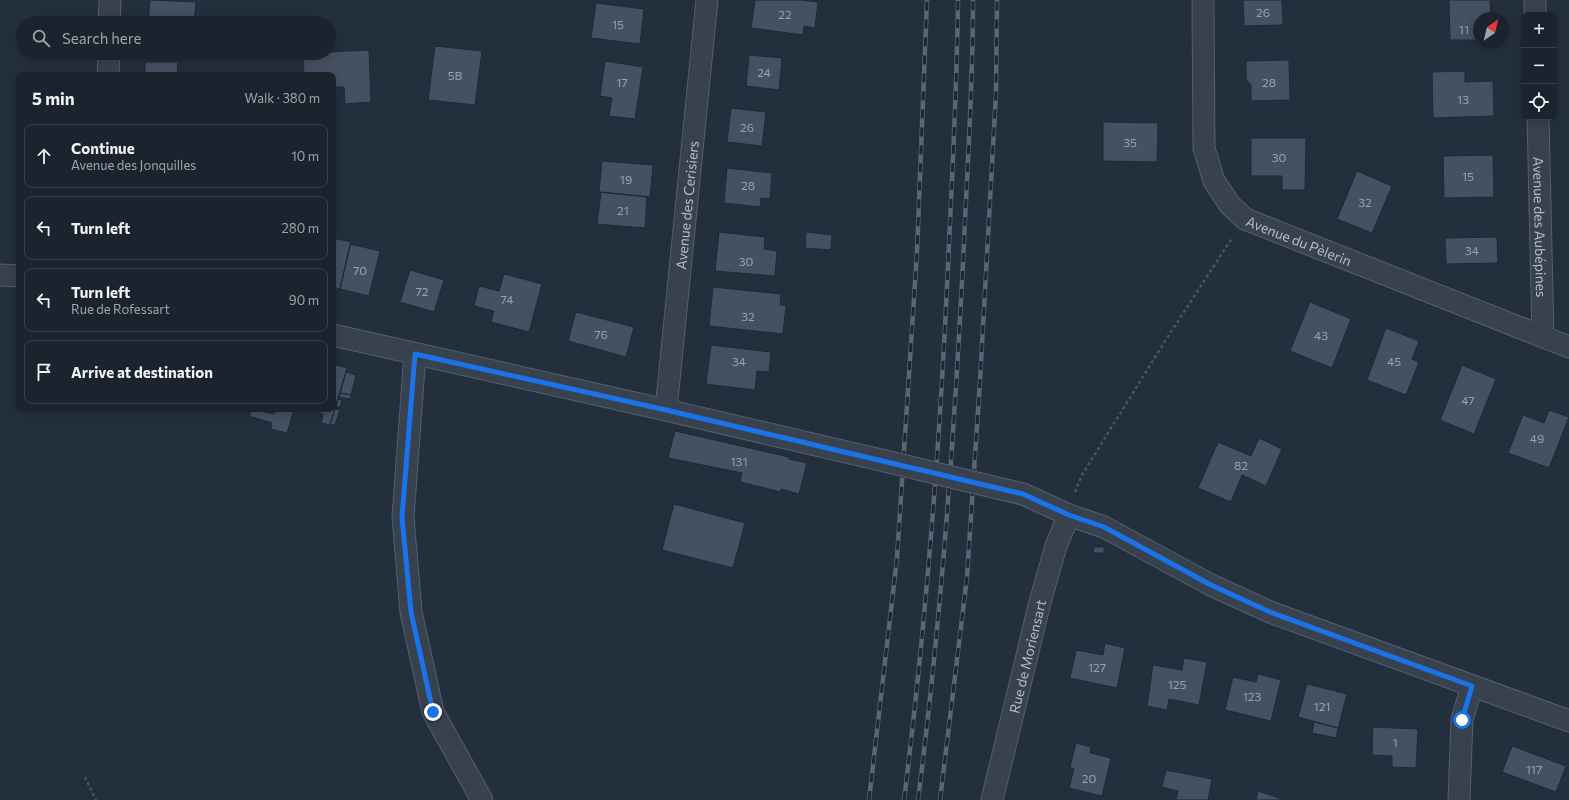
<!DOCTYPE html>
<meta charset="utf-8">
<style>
body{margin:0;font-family:Commissioner,sans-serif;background:#282f3a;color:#f1f3f6}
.controls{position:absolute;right:12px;top:12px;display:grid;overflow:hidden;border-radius:8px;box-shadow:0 2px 10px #0003}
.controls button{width:36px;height:36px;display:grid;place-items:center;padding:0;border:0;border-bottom:1px solid #39404a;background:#1b232e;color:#f1f3f6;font:20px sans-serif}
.compass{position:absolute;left:1473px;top:12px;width:36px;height:36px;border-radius:50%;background:#1b232e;box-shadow:0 2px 10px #0003;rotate:34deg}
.stop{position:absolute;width:12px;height:12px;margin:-9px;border:3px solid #1a73e8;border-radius:50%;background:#fff}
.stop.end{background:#1a73e8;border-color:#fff;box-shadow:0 1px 4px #0008}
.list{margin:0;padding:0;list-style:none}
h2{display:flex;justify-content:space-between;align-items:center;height:52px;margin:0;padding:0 16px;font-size:17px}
h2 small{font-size:13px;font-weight:400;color:#a0a4aa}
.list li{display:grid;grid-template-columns:26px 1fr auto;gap:12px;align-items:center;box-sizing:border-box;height:64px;margin:0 8px 8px;padding:0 8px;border:1px solid #39404a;border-radius:8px}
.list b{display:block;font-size:15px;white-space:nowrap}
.list p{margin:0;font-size:13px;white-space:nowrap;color:#a0a4aa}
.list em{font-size:13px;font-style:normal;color:#a0a4aa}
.icon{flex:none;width:22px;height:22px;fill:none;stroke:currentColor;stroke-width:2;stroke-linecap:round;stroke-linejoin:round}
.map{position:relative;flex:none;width:1569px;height:800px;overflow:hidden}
.search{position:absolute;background:#1b232e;box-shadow:0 2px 10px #0003;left:16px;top:16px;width:320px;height:44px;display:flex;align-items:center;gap:10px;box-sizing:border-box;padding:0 14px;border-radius:22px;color:#a0a4aa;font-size:15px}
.panel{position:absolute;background:#1b232e;box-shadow:0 2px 10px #0003;left:16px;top:72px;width:320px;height:340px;border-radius:8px}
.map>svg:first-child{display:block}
.building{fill:#455162;stroke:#1f2835}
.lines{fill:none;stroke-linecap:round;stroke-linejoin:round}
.minor-casing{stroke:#565f6c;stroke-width:23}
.path{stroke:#44595c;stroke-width:2.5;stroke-dasharray:3 3;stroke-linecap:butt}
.minor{stroke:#38414e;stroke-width:21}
.rail-casing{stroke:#5a6575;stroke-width:4.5}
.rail{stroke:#1d2633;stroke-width:3;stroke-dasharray:9;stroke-linecap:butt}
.minor-bridge-casing{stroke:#565f6c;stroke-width:23;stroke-linecap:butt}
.minor-bridge{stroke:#38414e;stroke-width:21}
.route{stroke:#1a73e8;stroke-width:5}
.labels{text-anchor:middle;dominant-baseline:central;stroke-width:3;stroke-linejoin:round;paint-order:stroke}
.number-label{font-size:12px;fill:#98a1af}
.street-label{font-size:14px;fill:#b4bcc9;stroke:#1d2633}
</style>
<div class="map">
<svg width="1569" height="800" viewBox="0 0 1569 800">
<rect width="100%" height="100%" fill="#242f3e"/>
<path class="building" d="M 150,0 L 196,2 L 194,23 L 148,23 Z
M 755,0 L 801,0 L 818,2 L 815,28 L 804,26 L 803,35 L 751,28 Z
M 1128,0 L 1159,0 L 1159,1 L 1128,1 Z
M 1243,0 L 1282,0 L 1283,25 L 1244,26 Z
M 1449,0 L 1490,0 L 1491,18 L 1479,18 L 1479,40 L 1450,40 Z
M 596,3 L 644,9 L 640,44 L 591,38 Z
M 435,46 L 482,51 L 475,105 L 428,100 Z
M 369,50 L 371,102 L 345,104 L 344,87 L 333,87 L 333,75 L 304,75 L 303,53 L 329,53 L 329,52 Z
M 749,55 L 782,58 L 779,90 L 746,86 Z
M 1289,60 L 1290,100 L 1251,101 L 1251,85 L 1246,79 L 1246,61 Z
M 605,61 L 643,67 L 635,119 L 609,116 L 612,98 L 600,96 Z
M 145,62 L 178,62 L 177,75 L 145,75 Z
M 1465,71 L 1465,82 L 1493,81 L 1494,116 L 1433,118 L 1432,72 Z
M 731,108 L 766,112 L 762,146 L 727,142 Z
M 1103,122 L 1158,123 L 1157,162 L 1103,161 Z
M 1251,138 L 1306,138 L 1305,190 L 1282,190 L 1282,176 L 1251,176 Z
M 1493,155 L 1494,197 L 1444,198 L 1443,156 Z
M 602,161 L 653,165 L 650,197 L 599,192 Z
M 727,168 L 772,173 L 770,199 L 761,198 L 760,207 L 724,203 Z
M 1357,171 L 1392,186 L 1372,233 L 1337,219 Z
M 601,192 L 647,197 L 645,228 L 597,224 Z
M 719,232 L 765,237 L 764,249 L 777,251 L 775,276 L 715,271 Z
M 806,232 L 832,235 L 831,250 L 805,248 Z
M 1497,237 L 1498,263 L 1446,264 L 1445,238 Z
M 333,238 L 351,242 L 340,289 L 333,287 Z
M 350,244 L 380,251 L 369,296 L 340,289 Z
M 410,270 L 444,280 L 434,312 L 400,302 Z
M 504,274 L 542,284 L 529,332 L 491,322 L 494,311 L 474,306 L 479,286 L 499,291 Z
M 713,287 L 781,294 L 780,305 L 786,305 L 783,334 L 709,326 Z
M 1310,302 L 1351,319 L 1332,368 L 1290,351 Z
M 576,312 L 634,327 L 626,357 L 568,341 Z
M 1386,328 L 1419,341 L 1412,359 L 1419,362 L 1406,395 L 1367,380 Z
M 711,345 L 771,352 L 769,372 L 757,371 L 755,390 L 706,384 Z
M 333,364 L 347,368 L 337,402 L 333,401 Z
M 1462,365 L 1496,379 L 1474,434 L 1440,420 Z
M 346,372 L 356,375 L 351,395 L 340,393 Z
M 340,393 L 351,395 L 350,399 L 339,397 Z
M 338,399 L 342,400 L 340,407 L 336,406 Z
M 333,401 L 337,402 L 330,425 L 321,423 L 323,414 L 310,411 L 311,409 L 333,409 Z
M 252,409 L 274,414 L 276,409 L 294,409 L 287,433 L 271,429 L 272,423 L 249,416 Z
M 335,409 L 340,410 L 335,425 L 330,424 Z
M 1549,410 L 1569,417 L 1549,468 L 1508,453 L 1523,415 L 1544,423 Z
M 675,431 L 789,457 L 789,459 L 807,463 L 799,494 L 781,489 L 781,492 L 740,482 L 742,473 L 668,458 Z
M 1259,438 L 1282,449 L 1266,486 L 1242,475 L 1231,502 L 1198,488 L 1218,442 L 1251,456 Z
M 674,504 L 745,523 L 733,568 L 662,550 Z
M 1094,547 L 1104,547 L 1104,553 L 1093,553 Z
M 1105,643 L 1125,648 L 1117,688 L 1070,678 L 1076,650 L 1103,655 Z
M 1184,658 L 1207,662 L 1199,705 L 1169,699 L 1167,710 L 1147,706 L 1153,665 L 1182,670 Z
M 1258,674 L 1281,680 L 1271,721 L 1225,710 L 1233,677 L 1256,682 Z
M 1307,684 L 1347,694 L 1338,728 L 1298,717 Z
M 1314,722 L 1338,728 L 1336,738 L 1312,733 Z
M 1373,727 L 1418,729 L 1416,768 L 1392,767 L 1392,756 L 1372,755 Z
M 1076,743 L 1091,747 L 1090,753 L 1111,758 L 1102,796 L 1069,788 L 1074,769 L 1070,767 Z
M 1512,746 L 1566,766 L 1556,792 L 1502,772 Z
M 1166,770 L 1212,779 L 1208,800 L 1176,800 L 1178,791 L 1162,787 Z
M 1258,791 L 1285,800 L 1256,800 Z"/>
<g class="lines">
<defs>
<g id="minor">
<path id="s1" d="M 1203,0 L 1204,148 L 1214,181 L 1230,205 L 1245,219 L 1569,347"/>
<path d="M 1535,0 L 1535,15"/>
<path d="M 109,23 L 110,0"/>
<path d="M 108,75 L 109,53"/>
<path id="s2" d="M 1538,117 L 1543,337"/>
<path d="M 0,275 L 19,276"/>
<path d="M 333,335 L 666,410 L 885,461"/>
<path d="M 415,354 L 403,517 L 411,612 L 433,712 L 482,800"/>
<path id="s3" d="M 666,410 L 707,0"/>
<path d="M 993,487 L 1023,494 L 1069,515 L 1104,527 L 1211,585 L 1270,612 L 1569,721"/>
<path id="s4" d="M 992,800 L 1040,602 L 1056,546 L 1069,515"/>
<path d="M 1459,800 L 1462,720 L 1472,686"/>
</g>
</defs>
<use href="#minor" class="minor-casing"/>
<path class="path" d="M 1075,492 L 1082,475 L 1167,338 L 1232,238
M 85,777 L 96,800"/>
<use href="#minor" class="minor"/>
<defs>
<path id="rail" d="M 869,800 L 897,558 L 917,252 L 927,0
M 904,800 C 926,623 940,444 948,266 C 952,177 957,89 958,0
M 918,800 C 941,621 954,442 963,262 C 967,175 973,87 973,0
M 940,800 L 967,577 L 980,381 L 996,93 L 997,0"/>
</defs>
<use href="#rail" class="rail-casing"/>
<use href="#rail" class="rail"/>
<defs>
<path id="minor-bridge" d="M 885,461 L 993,487"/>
</defs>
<use href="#minor-bridge" class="minor-bridge-casing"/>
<use href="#minor-bridge" class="minor-bridge"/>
</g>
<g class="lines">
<path class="route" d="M 433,712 L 411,612 L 402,517 L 415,354 L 666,410 L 1023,494 L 1069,515 L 1104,527 L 1211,585 L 1270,612 L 1472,686 L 1462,720"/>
</g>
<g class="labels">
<g class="number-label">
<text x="1263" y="12">26</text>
<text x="785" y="14">22</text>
<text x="618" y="24">15</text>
<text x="1464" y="29">11</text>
<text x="764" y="72">24</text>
<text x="455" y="75">5B</text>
<text x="622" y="82">17</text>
<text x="1269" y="82">28</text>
<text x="1463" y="99">13</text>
<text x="747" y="127">26</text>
<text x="1130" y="142">35</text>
<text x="1279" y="157">30</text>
<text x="1468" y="176">15</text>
<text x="626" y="179">19</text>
<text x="748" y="185">28</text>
<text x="1365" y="202">32</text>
<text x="623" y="210">21</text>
<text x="1472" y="250">34</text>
<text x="746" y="261">30</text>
<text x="360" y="270">70</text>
<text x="422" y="291">72</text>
<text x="507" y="299">74</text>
<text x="748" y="316">32</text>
<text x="601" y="334">76</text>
<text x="1321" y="335">43</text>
<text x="739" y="361">34</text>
<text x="1394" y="361">45</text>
<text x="1468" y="400">47</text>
<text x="1537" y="438">49</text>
<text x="739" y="461">131</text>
<text x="1241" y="465">82</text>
<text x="1097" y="667">127</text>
<text x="1177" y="684">125</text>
<text x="1252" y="696">123</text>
<text x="1322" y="706">121</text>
<text x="1395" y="742">1</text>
<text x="1534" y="769">117</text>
<text x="1089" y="778">20</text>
</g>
<g class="street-label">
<text stroke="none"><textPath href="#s3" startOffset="206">Avenue des Cerisiers</textPath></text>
<text stroke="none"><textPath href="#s2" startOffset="110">Avenue des Aubépines</textPath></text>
<text stroke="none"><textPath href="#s1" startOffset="290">Avenue du Pèlerin</textPath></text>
<text stroke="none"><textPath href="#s4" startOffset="148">Rue de Moriensart</textPath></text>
</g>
</g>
</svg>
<div class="controls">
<button>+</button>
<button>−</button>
<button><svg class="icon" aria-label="locate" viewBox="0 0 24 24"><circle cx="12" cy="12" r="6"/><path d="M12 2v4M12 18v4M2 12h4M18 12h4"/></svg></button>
</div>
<svg class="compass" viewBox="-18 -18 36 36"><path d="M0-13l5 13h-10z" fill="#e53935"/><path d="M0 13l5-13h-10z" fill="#a0a4aa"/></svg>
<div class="stop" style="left:1462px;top:720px"></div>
<div class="stop end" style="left:433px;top:712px"></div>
<div class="search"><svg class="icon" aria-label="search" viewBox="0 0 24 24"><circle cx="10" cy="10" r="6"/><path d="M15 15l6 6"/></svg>Search here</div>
<section class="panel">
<h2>5 min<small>Walk · 380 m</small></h2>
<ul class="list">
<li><svg class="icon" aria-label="ahead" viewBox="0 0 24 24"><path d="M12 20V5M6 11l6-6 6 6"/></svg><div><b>Continue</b><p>Avenue des Jonquilles</p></div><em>10 m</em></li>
<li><svg class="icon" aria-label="left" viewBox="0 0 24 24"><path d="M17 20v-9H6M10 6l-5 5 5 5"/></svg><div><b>Turn left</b></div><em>280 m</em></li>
<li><svg class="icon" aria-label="left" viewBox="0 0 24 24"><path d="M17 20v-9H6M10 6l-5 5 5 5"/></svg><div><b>Turn left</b><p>Rue de Rofessart</p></div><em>90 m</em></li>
<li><svg class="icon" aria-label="arrive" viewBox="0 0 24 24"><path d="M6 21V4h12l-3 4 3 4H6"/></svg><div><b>Arrive at destination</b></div></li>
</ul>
</section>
</div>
